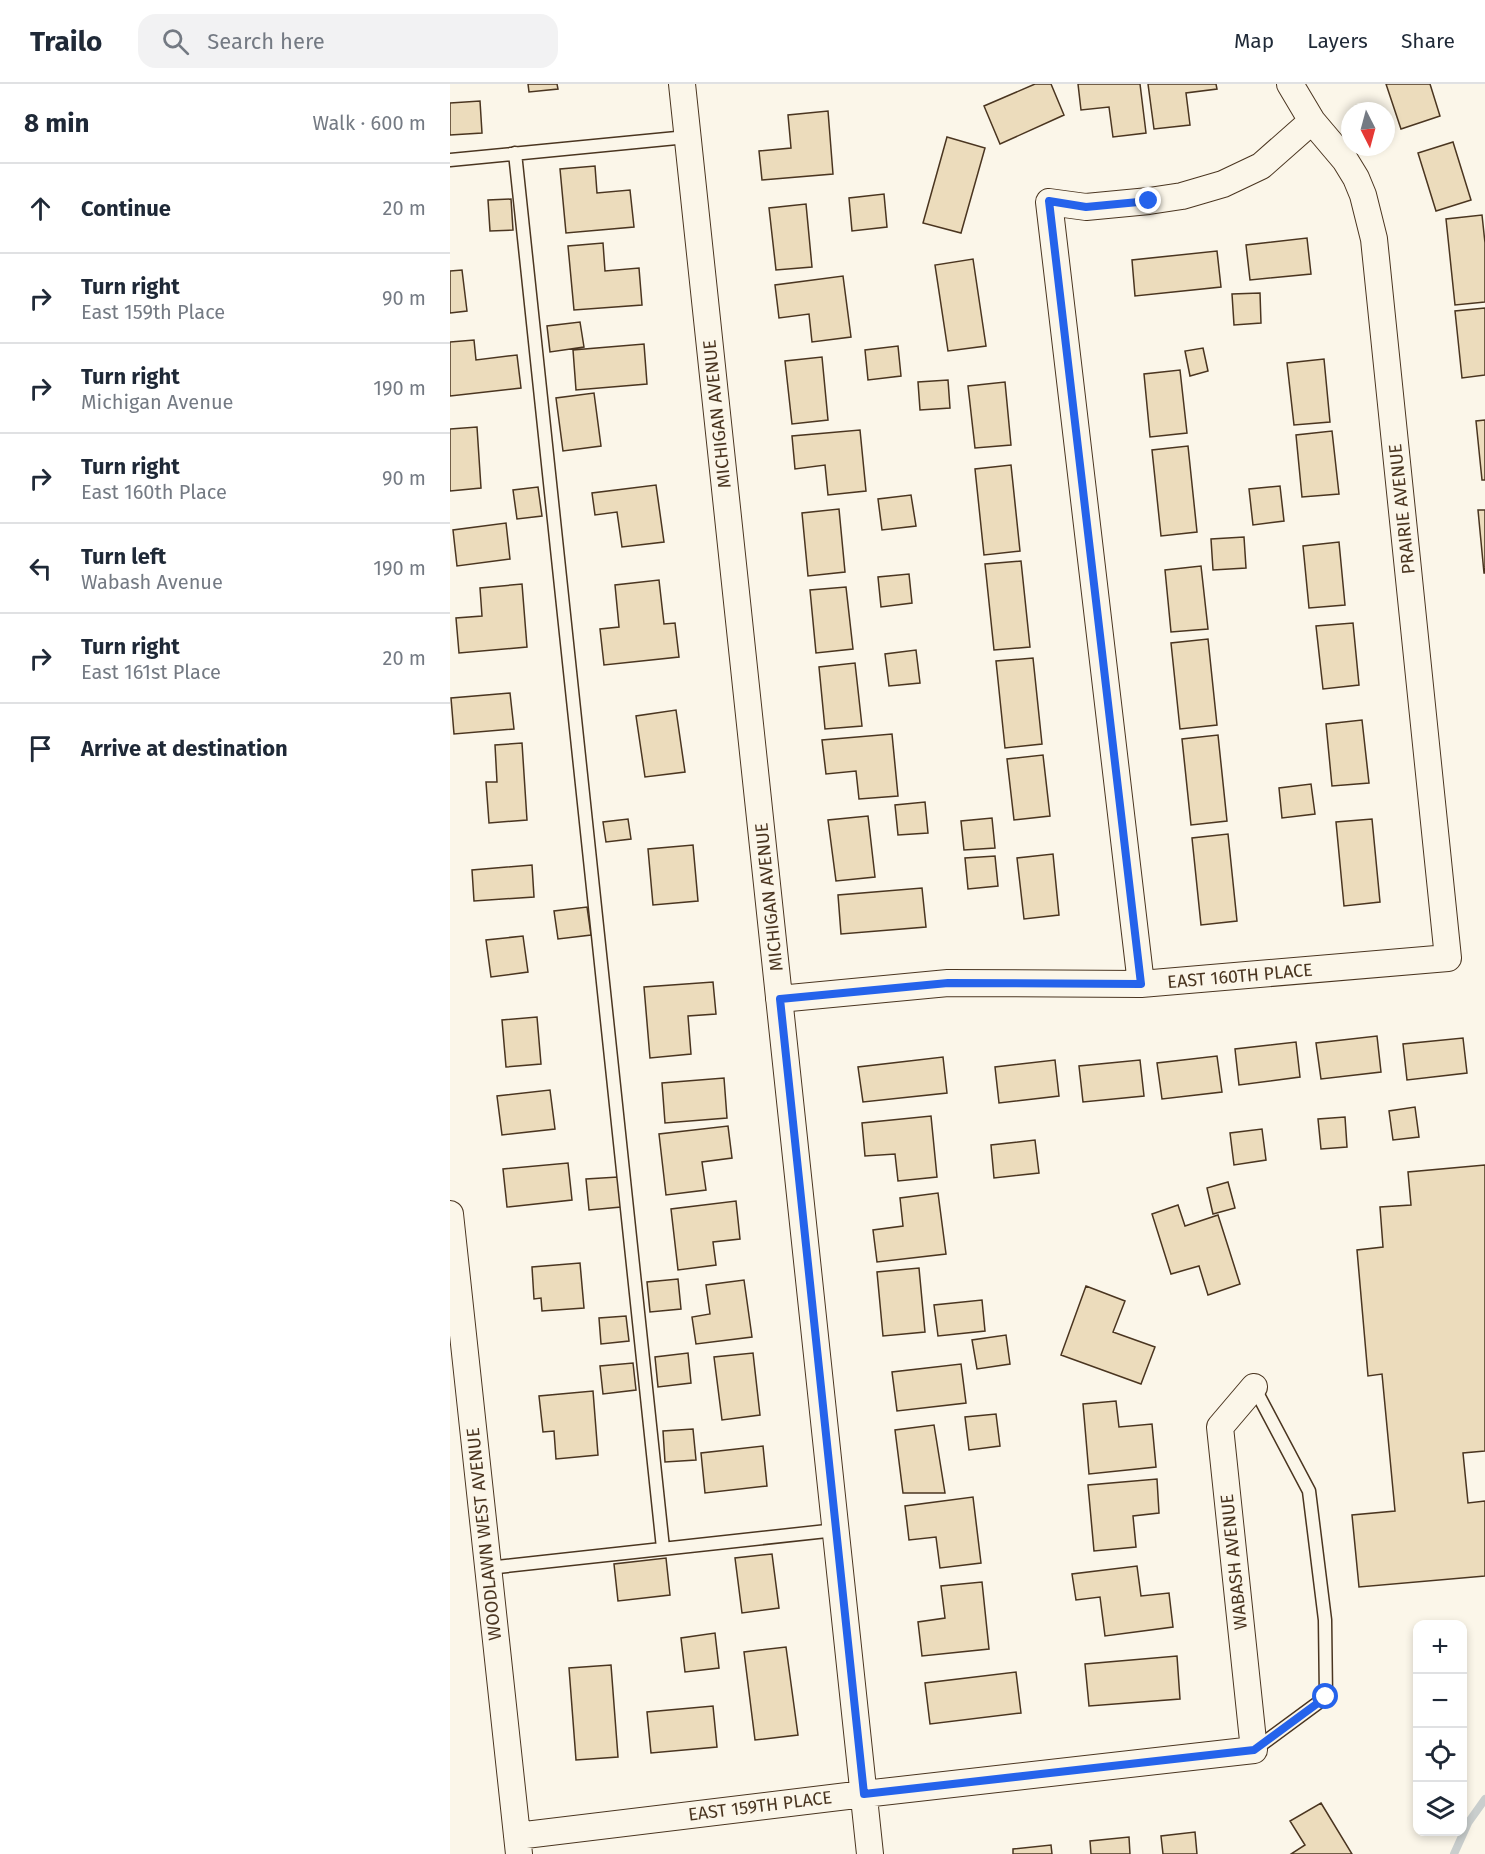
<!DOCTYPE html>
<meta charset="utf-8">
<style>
body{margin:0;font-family:"Fira Sans",sans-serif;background:#f2f2f3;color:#1f2937}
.controls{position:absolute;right:18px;bottom:18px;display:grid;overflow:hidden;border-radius:12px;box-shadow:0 3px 9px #0003}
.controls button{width:54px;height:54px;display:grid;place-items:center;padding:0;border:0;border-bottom:2px solid #e0e1e3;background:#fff;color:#1f2937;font:30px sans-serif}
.compass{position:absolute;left:891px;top:18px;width:54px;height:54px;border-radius:50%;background:#fff;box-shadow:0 3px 9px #0003;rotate:174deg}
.stop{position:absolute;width:18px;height:18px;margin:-14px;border:4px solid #2563eb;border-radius:50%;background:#fff}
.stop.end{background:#2563eb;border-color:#fff;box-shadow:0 2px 6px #0008}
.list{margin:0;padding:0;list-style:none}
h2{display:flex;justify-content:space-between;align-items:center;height:78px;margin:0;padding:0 24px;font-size:26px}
h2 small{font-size:20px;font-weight:400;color:#747a83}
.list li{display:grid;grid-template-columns:39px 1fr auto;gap:18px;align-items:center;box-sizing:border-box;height:90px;padding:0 24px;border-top:2px solid #e0e1e3}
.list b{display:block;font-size:22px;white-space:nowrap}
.list p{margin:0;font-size:20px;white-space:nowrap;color:#747a83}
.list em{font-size:20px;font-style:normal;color:#747a83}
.icon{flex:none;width:33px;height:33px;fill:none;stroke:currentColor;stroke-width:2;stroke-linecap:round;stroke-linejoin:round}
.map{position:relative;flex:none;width:1035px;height:1770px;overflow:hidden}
header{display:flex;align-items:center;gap:36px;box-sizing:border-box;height:84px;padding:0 30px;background:#fff;border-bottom:2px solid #e0e1e3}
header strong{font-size:28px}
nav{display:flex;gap:33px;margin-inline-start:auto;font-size:21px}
.search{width:420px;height:54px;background:#f2f2f3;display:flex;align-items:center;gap:15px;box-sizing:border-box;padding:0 21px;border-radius:18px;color:#747a83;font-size:22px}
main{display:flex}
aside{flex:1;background:#fff}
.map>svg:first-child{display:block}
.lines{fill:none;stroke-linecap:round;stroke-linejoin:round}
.stream{stroke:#c9cecd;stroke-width:8}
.building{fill:#ecdcbc;stroke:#4a3520;stroke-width:1.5}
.lane-casing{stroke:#4a3520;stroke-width:15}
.street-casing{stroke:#4a3520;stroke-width:28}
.lane{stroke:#fbf6e9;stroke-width:12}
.street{stroke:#fbf6e9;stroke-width:26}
.route{stroke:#2563eb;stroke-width:8}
.labels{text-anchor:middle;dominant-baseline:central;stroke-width:4.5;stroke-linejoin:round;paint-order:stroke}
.street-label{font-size:18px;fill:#4a3520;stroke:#fbf6e9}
</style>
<header>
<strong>Trailo</strong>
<div class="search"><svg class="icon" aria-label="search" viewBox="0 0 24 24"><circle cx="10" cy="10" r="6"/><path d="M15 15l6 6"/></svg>Search here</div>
<nav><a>Map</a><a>Layers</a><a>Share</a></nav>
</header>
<main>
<aside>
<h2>8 min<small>Walk · 600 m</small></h2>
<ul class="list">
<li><svg class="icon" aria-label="ahead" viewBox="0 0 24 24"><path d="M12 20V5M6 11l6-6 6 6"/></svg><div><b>Continue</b></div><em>20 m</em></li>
<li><svg class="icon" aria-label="right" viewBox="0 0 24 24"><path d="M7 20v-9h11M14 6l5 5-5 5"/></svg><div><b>Turn right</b><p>East 159th Place</p></div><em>90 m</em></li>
<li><svg class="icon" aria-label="right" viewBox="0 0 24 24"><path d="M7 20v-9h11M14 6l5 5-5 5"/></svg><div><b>Turn right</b><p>Michigan Avenue</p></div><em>190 m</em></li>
<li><svg class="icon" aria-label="right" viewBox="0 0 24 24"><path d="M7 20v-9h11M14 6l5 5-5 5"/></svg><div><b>Turn right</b><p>East 160th Place</p></div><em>90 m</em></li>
<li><svg class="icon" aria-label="left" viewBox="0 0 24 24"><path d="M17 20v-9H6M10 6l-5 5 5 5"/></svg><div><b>Turn left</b><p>Wabash Avenue</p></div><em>190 m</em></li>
<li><svg class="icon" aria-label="right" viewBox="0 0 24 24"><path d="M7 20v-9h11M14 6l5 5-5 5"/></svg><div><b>Turn right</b><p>East 161st Place</p></div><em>20 m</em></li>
<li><svg class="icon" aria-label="arrive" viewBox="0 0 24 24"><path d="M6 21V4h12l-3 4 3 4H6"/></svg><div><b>Arrive at destination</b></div></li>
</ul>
</aside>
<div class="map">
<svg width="1035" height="1770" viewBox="0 0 1035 1770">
<rect width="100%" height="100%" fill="#fbf6e9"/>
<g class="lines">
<path class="stream" d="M 1004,1770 L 1018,1739 L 1035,1715"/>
</g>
<path class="building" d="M 78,0 L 107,0 L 108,5 L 79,8 Z
M 585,0 L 601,0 L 614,31 L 550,60 L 534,22 Z
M 628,0 L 690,0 L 696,49 L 663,53 L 659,23 L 631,26 Z
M 698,0 L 766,0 L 767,5 L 736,9 L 740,41 L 704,45 Z
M 936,0 L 980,0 L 990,32 L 951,45 Z
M 30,17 L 32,49 L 0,51 L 0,19 Z
M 378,27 L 383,90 L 312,96 L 309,67 L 341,64 L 338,31 Z
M 497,53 L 535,64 L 511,149 L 473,139 Z
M 1003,58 L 1021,116 L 986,127 L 968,69 Z
M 145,82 L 147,109 L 180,106 L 184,143 L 116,149 L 110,85 Z
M 434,110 L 437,143 L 402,147 L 399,114 Z
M 61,115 L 63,146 L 40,147 L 38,116 Z
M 356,120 L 362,183 L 326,186 L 319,124 Z
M 1032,131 L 1035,159 L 1035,218 L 1005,221 L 996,135 Z
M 857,154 L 861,190 L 800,196 L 796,161 Z
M 153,159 L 155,187 L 189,184 L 192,221 L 124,226 L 118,162 Z
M 767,167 L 771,203 L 685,212 L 682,176 Z
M 523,175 L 536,262 L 498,267 L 485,181 Z
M 12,186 L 17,227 L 0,229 L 0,187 Z
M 393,192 L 401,253 L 362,258 L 359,230 L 329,234 L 325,201 Z
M 810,209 L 811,239 L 784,241 L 782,210 Z
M 1035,224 L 1035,291 L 1012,294 L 1005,227 Z
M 130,238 L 134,263 L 100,268 L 97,242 Z
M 24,256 L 26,276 L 67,271 L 71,304 L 0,312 L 0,258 Z
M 194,260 L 197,300 L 126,306 L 123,266 Z
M 448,262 L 451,292 L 418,296 L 415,266 Z
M 753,264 L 758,287 L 740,292 L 735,267 Z
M 372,273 L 378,336 L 342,340 L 335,277 Z
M 874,275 L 880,338 L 844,341 L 837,279 Z
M 730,286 L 737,349 L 700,353 L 694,290 Z
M 498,296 L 500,324 L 470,326 L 468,298 Z
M 555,298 L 561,361 L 525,364 L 518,302 Z
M 144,309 L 151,362 L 113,367 L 106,314 Z
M 1035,336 L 1035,396 L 1032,396 L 1026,337 Z
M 27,343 L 31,404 L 0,407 L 0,345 Z
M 410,346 L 416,407 L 378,411 L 375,381 L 345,385 L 342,352 Z
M 882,347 L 889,410 L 852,413 L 846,351 Z
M 738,362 L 747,448 L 711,452 L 702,366 Z
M 561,381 L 570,467 L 534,471 L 525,385 Z
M 206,401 L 214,458 L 172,463 L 167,428 L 145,431 L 142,409 Z
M 830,402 L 834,437 L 803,441 L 799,405 Z
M 88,403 L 92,432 L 67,435 L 63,406 Z
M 461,411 L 466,442 L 432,446 L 428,415 Z
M 389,425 L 395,488 L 358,492 L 352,429 Z
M 1028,426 L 1035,426 L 1035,489 L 1034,489 Z
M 56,439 L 60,475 L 7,482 L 3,446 Z
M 794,453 L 796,484 L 763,486 L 761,455 Z
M 889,458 L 895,521 L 859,524 L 853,462 Z
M 571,477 L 580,563 L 544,566 L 535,480 Z
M 751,482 L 758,545 L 721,548 L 715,486 Z
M 459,490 L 462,519 L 431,523 L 428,493 Z
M 209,496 L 214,540 L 225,539 L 229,573 L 154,581 L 150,545 L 169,543 L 165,501 Z
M 72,500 L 77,563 L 9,569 L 6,534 L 32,532 L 30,504 Z
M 396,503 L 403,565 L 366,569 L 360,506 Z
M 903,539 L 909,601 L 873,605 L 866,542 Z
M 758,555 L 767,641 L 730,645 L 721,559 Z
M 466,566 L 470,599 L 439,602 L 435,570 Z
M 583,574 L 592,660 L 555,664 L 546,577 Z
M 405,579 L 412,642 L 375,645 L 369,583 Z
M 60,609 L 64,645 L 4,650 L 1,614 Z
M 226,626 L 235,688 L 195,693 L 186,632 Z
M 912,636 L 919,699 L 882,702 L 876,640 Z
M 442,650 L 448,712 L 409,715 L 406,687 L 376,690 L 372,656 Z
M 768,651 L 777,737 L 741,741 L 732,655 Z
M 72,659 L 77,736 L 39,739 L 36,698 L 47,698 L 45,661 Z
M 593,671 L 600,732 L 564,736 L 557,675 Z
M 861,700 L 865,730 L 832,734 L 829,704 Z
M 475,718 L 478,749 L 448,751 L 445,721 Z
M 418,732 L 425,793 L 386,797 L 378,736 Z
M 542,734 L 545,764 L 514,766 L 511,737 Z
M 178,735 L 181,755 L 156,758 L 153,738 Z
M 922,735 L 930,818 L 894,822 L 886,738 Z
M 778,750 L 787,837 L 751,841 L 742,754 Z
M 243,761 L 248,817 L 203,821 L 198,765 Z
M 603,770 L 609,831 L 574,835 L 567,774 Z
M 545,772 L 548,802 L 518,805 L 515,774 Z
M 82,781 L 84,813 L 24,817 L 22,786 Z
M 472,804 L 476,843 L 391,850 L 388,811 Z
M 137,823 L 141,851 L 108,855 L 104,827 Z
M 73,852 L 78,888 L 41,893 L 36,856 Z
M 263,898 L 266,930 L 238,932 L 241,970 L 200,974 L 194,903 Z
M 87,933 L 91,980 L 56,983 L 52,936 Z
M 927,952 L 931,988 L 871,995 L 866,959 Z
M 1013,954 L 1017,989 L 957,996 L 953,960 Z
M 846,958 L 850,993 L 789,1001 L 785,965 Z
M 767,972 L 772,1008 L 712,1015 L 707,979 Z
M 493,973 L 497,1009 L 413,1018 L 408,983 Z
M 605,976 L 609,1012 L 549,1019 L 545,983 Z
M 690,976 L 694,1012 L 633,1018 L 629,982 Z
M 274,994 L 277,1034 L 215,1039 L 212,999 Z
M 100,1006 L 105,1045 L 52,1051 L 47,1012 Z
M 965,1023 L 969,1053 L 943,1056 L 939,1027 Z
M 481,1032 L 487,1093 L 448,1097 L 445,1070 L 415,1072 L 412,1039 Z
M 895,1033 L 897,1063 L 871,1065 L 868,1035 Z
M 278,1042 L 282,1074 L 252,1078 L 256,1106 L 216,1111 L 209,1050 Z
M 812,1045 L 816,1076 L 784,1081 L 780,1049 Z
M 585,1056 L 589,1089 L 544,1094 L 541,1061 Z
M 118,1079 L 122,1116 L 57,1123 L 53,1085 Z
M 1035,1081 L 1035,1367 L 1013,1369 L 1018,1419 L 1035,1417 L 1035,1492 L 909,1503 L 902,1431 L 945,1427 L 932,1290 L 918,1292 L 907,1166 L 933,1163 L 930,1123 L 961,1121 L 958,1088 Z
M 168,1093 L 171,1123 L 139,1126 L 136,1095 Z
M 778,1098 L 785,1124 L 763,1130 L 757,1104 Z
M 488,1109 L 496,1170 L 427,1178 L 423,1146 L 453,1142 L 450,1114 Z
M 286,1117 L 290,1155 L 263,1158 L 266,1181 L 228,1186 L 221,1125 Z
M 728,1121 L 735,1142 L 768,1131 L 790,1200 L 758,1211 L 749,1182 L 721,1190 L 702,1130 Z
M 130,1179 L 134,1224 L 92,1227 L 91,1214 L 84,1215 L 82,1183 Z
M 469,1184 L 475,1248 L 433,1252 L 427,1188 Z
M 228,1195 L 231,1225 L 200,1228 L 197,1198 Z
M 294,1196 L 302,1253 L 246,1260 L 242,1233 L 260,1230 L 256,1201 Z
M 636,1202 L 675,1217 L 663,1248 L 705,1263 L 691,1300 L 611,1271 Z
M 532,1216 L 535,1247 L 488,1252 L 484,1221 Z
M 176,1232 L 179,1257 L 151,1260 L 149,1234 Z
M 556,1251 L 560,1280 L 527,1285 L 522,1256 Z
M 238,1269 L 241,1299 L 208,1303 L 205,1273 Z
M 303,1269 L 310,1331 L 272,1336 L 264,1273 Z
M 183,1279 L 186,1306 L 153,1310 L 150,1282 Z
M 511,1280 L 516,1319 L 447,1327 L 442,1288 Z
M 143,1307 L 148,1371 L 106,1375 L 104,1347 L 93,1348 L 89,1312 Z
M 666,1317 L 669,1343 L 702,1340 L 706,1383 L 639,1390 L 633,1320 Z
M 546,1330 L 550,1362 L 519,1366 L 515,1333 Z
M 484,1341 L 495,1409 L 453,1409 L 445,1346 Z
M 243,1345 L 246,1376 L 215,1378 L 213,1347 Z
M 313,1362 L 317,1402 L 255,1409 L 251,1369 Z
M 707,1395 L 709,1429 L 683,1432 L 686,1463 L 644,1467 L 638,1401 Z
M 523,1413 L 531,1479 L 490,1484 L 486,1453 L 459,1456 L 455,1422 Z
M 322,1470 L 329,1524 L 292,1529 L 285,1474 Z
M 216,1474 L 220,1511 L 168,1517 L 164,1480 Z
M 687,1482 L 691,1512 L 719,1509 L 723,1543 L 655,1552 L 650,1513 L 626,1516 L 622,1490 Z
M 532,1498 L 539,1565 L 472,1572 L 468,1538 L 495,1534 L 491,1502 Z
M 265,1549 L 269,1584 L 235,1588 L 231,1554 Z
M 336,1563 L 348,1651 L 305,1656 L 294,1568 Z
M 727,1572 L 730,1615 L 639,1622 L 635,1580 Z
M 161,1581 L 168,1673 L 126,1676 L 119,1584 Z
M 566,1588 L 571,1629 L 480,1640 L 475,1599 Z
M 263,1622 L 267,1663 L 201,1669 L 197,1628 Z
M 871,1719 L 902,1770 L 841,1770 L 855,1761 L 840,1737 Z
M 745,1748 L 747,1770 L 713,1770 L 711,1752 Z
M 679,1753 L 680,1770 L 641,1770 L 640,1757 Z
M 601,1761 L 602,1770 L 563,1770 L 563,1765 Z"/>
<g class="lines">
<defs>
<path id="lane" d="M 65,69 L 213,1464
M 0,76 L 237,53
M 804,1303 L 859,1407 L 875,1536 L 876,1613 L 804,1666
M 38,1484 L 386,1446"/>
<path id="street" d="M 232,0 L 420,1770
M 691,900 L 599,118 L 636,123 L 699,117 L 732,112 L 773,100 L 811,82 L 862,37
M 329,915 L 498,899 L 691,900 L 998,874 L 924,155 L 913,111 L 906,94 L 895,76 L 862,37 L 840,0
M 0,1130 L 69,1770
M 67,1752 L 414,1710 L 804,1666 L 770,1343 L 804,1303"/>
</defs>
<use href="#lane" class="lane-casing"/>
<use href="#street" class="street-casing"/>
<use href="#lane" class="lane"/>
<use href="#street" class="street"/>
</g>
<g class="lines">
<path class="route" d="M 699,117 L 636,123 L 599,117 L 691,900 L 498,899 L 330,915 L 414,1710 L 804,1666 L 876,1613"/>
</g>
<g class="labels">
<g class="street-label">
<text transform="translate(267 330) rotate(-96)">MICHIGAN AVENUE</text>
<text transform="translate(952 425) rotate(-96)">PRAIRIE AVENUE</text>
<text transform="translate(319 813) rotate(-96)">MICHIGAN AVENUE</text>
<text transform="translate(790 892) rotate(-5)">EAST 160TH PLACE</text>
<text transform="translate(34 1450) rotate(-96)">WOODLAWN WEST AVENUE</text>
<text transform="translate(784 1478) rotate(-96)">WABASH AVENUE</text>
<text transform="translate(310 1722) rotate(-7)">EAST 159TH PLACE</text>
</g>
</g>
</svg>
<div class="controls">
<button>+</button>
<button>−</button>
<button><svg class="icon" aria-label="locate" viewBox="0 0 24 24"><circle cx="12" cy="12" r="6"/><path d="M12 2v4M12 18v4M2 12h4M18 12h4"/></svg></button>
<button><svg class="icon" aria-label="layers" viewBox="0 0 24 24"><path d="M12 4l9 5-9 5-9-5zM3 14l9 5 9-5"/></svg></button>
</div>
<svg class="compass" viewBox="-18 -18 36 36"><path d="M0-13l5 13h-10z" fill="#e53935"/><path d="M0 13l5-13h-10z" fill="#747a83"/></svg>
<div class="stop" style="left:876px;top:1613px"></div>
<div class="stop end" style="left:699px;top:117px"></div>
</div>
</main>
